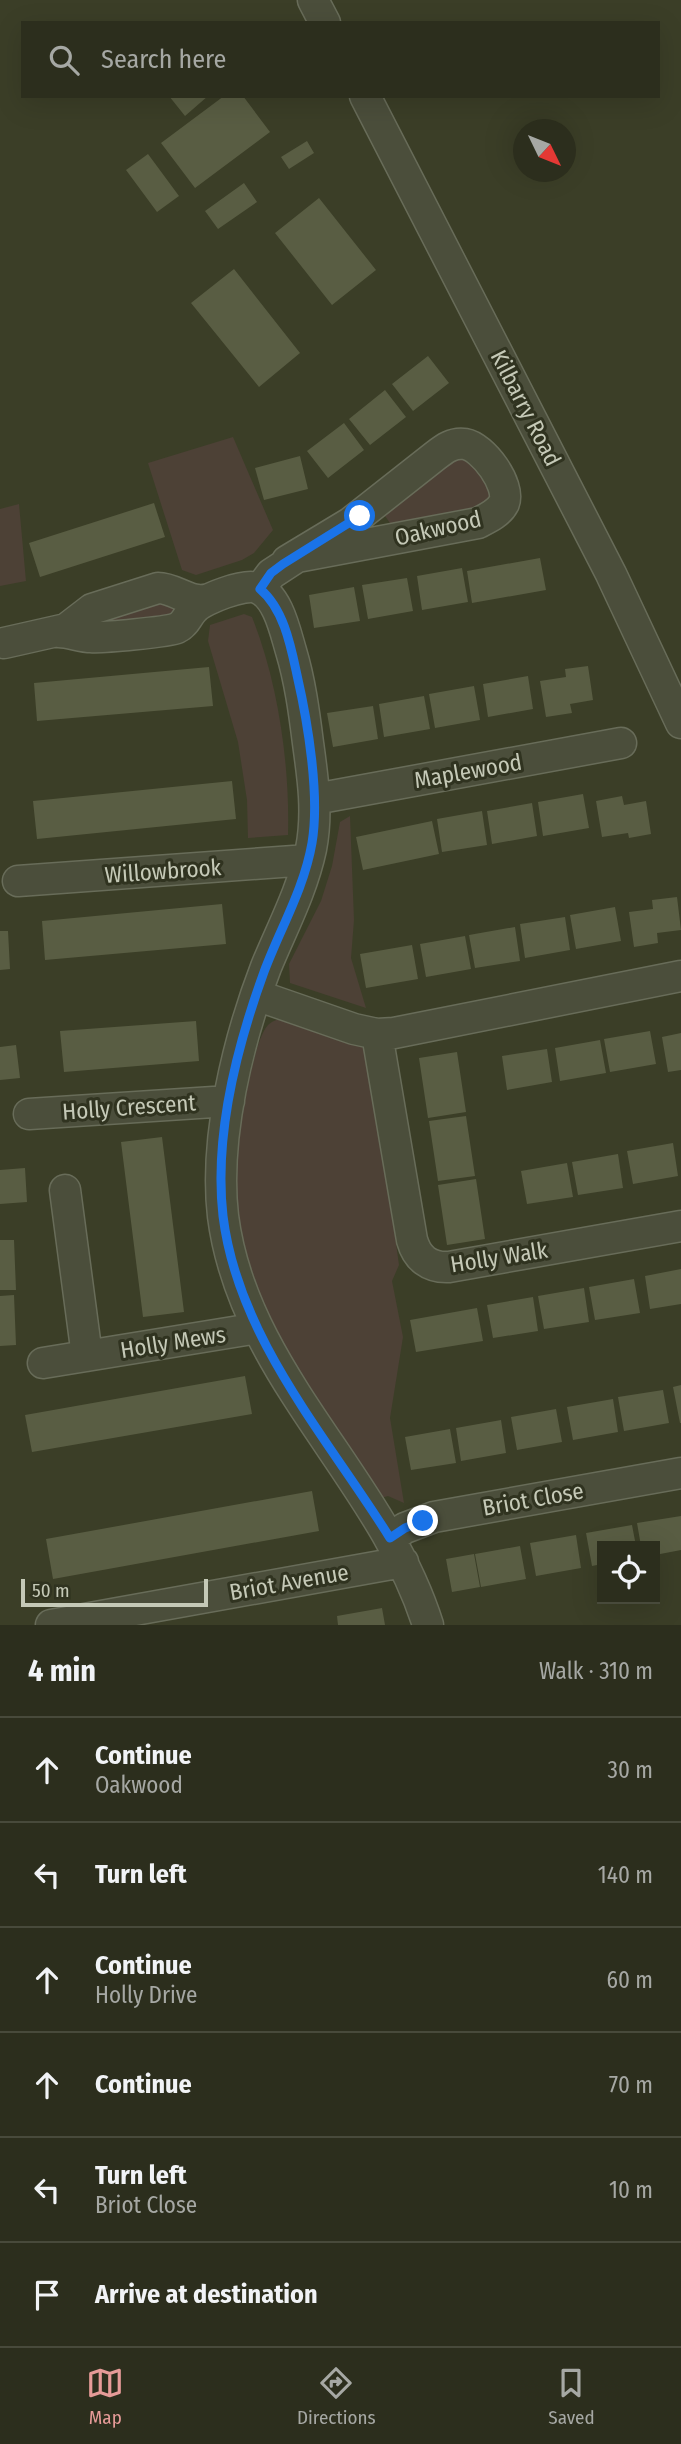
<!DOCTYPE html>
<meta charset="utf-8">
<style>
body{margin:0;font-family:"Fira Sans Condensed",sans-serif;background:#383a2a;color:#f1f3f6}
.controls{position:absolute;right:21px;bottom:21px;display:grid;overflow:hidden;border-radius:0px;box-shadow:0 7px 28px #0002}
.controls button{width:63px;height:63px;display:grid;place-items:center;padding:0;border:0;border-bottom:2px solid #484a3b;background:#2c2e1d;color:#f1f3f6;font:35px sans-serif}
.compass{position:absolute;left:513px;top:119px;width:63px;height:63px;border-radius:50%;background:#2c2e1d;box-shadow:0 7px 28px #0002;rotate:133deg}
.scale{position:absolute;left:21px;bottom:18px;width:187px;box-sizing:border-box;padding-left:7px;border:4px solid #c5c9b7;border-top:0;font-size:19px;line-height:24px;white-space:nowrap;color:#c5c9b7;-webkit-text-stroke:5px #303320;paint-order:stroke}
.stop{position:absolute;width:21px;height:21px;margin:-16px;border:5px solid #1a73e8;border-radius:50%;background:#fff}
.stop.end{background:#1a73e8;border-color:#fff;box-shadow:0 2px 7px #0008}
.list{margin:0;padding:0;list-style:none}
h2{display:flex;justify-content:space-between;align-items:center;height:91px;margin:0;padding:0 28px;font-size:30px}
h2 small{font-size:23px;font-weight:400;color:#a6a8a4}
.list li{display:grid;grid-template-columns:46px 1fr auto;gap:21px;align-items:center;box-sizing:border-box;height:105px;padding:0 28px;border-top:2px solid #484a3b}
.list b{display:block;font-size:26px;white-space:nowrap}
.list p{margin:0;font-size:23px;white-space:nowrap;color:#a6a8a4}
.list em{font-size:23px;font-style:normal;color:#a6a8a4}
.icon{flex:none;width:38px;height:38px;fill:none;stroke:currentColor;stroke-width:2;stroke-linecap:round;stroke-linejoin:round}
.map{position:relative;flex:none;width:681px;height:1625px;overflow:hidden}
.search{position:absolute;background:#2c2e1d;box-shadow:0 7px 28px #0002;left:21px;right:21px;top:21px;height:77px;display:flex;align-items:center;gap:18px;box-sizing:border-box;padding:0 24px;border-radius:0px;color:#a6a8a4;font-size:26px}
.sheet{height:721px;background:#2c2e1d}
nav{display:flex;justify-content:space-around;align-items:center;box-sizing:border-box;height:98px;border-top:2px solid #484a3b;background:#2c2e1d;font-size:19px;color:#a6a8a4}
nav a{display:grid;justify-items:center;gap:4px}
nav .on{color:#e69b98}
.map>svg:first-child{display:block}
.green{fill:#4d4136}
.building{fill:#595d43}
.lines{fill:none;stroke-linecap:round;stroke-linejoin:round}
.minor-casing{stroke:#686c59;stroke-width:33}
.minor{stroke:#4b4e3b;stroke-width:30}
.route{stroke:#1a73e8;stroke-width:9}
.labels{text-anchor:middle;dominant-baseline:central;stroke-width:6;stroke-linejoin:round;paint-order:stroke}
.street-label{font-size:23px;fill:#c5c9b7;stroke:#303320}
</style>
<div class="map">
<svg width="681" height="1625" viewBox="0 0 681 1625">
<rect width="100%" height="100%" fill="#3b3e27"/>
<path class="green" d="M 233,437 L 273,530 L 254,553 L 242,560 L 196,575 L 182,570 L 148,463 Z
M 452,458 L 472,458 L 493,489 L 491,499 L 482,508 L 400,526 L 390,523 L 385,516 L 388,506 Z
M 19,504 L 26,581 L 0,586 L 0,509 Z
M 166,599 L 171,602 L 174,612 L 168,616 L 97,626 L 99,617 Z
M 244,614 L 252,617 C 278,682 290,765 288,835 L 248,838 L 247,800 L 238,742 L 208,641 L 210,625 Z
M 350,816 L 354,920 L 351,958 L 366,1008 L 290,983 L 289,964 L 321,901 L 332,866 L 340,822 Z
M 282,1018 L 359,1043 L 367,1051 L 371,1061 L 399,1265 L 392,1281 L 403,1337 L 390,1418 L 404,1503 L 388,1496 L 381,1498 C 325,1414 235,1294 235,1190 C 234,1155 241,1120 248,1085 C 252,1069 258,1036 268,1025 C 272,1021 277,1020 282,1018 Z"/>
<path class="building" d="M 169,96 L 208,96 L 185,116 Z
M 224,96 L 243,96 L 270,132 L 195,188 L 161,143 Z
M 307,141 L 314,153 L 289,169 L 281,157 Z
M 148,154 L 179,196 L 157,212 L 126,170 Z
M 244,183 L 257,202 L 218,229 L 205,211 Z
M 319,198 L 376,270 L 332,305 L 275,233 Z
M 234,269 L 300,353 L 259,387 L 191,303 Z
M 428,356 L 449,383 L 413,411 L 392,384 Z
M 385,390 L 406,417 L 370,445 L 349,419 Z
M 344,423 L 364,450 L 328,478 L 307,451 Z
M 300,456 L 308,489 L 264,500 L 255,468 Z
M 154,503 L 165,537 L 40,577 L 29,543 Z
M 540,558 L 546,590 L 472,603 L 467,571 Z
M 462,568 L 468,602 L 422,610 L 417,576 Z
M 407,578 L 413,611 L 368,619 L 362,585 Z
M 354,587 L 360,621 L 314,628 L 309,595 Z
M 588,666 L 593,700 L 570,704 L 572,713 L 546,717 L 540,681 L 566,677 L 565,669 Z
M 209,667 L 213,706 L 37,721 L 34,683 Z
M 528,676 L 533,709 L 488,717 L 483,684 Z
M 474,686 L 480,720 L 435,728 L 429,694 Z
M 424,696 L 430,729 L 384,737 L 379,704 Z
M 373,706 L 378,739 L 333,747 L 327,713 Z
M 232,781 L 236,819 L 37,839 L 33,801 Z
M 583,794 L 589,828 L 543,836 L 538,802 Z
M 622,796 L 624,805 L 646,801 L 651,834 L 629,838 L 628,833 L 602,837 L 596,801 Z
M 532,803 L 537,836 L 492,844 L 487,811 Z
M 482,811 L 487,845 L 442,852 L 437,819 Z
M 432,821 L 439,854 L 363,870 L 356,837 Z
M 677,897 L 681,930 L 657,933 L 658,943 L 634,947 L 629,912 L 653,909 L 652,900 Z
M 222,904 L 226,944 L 45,960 L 42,921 Z
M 615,907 L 621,941 L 576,949 L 570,915 Z
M 565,917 L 570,950 L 525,958 L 520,924 Z
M 515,927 L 520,961 L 475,968 L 469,935 Z
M 0,931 L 8,931 L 10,969 L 0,970 Z
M 465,936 L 471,969 L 426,977 L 420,944 Z
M 412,945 L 418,979 L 366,988 L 360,954 Z
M 196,1021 L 199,1061 L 64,1072 L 60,1031 Z
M 650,1031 L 656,1064 L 610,1072 L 604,1039 Z
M 681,1033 L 681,1070 L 668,1072 L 662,1037 Z
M 600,1040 L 606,1073 L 560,1081 L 555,1048 Z
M 16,1045 L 20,1078 L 0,1080 L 0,1047 Z
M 547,1049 L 552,1082 L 507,1090 L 502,1056 Z
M 457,1052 L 466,1112 L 428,1118 L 419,1058 Z
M 466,1116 L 475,1176 L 438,1181 L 429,1121 Z
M 162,1137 L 184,1312 L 143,1317 L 121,1142 Z
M 673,1143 L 678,1176 L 633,1184 L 627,1151 Z
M 618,1154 L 623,1188 L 578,1195 L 572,1162 Z
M 567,1163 L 573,1197 L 527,1204 L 521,1171 Z
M 25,1168 L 27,1202 L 0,1204 L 0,1170 Z
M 476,1179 L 485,1239 L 447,1245 L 438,1185 Z
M 0,1240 L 14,1240 L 16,1290 L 0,1290 Z
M 681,1269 L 681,1304 L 650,1309 L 645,1276 Z
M 634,1279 L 640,1313 L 595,1320 L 589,1287 Z
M 584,1288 L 589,1322 L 544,1329 L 538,1296 Z
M 14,1295 L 16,1345 L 0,1346 L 0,1296 Z
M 533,1297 L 538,1331 L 493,1338 L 487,1305 Z
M 477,1308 L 483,1341 L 416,1352 L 410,1320 Z
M 245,1376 L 252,1414 L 32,1452 L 25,1415 Z
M 681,1385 L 681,1423 L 680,1423 L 673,1387 Z
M 663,1390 L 669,1423 L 624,1431 L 618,1397 Z
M 613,1399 L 618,1432 L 573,1440 L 567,1407 Z
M 556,1409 L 562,1442 L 517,1450 L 511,1417 Z
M 501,1420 L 506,1453 L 461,1461 L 456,1428 Z
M 450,1429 L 456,1463 L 411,1470 L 405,1437 Z
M 312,1491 L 319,1531 L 53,1579 L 46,1539 Z
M 681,1516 L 681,1550 L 655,1555 L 655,1546 L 641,1546 L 637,1523 Z
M 632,1525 L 636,1546 L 602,1546 L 602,1564 L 592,1566 L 586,1533 Z
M 576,1535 L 581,1568 L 536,1576 L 530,1543 Z
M 520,1546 L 526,1579 L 481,1587 L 475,1554 Z
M 474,1554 L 480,1587 L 452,1592 L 446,1559 Z
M 382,1608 L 385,1625 L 338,1625 L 337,1616 Z"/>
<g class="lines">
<defs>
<path id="minor" d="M 313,0 L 325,23
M 365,96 L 611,574 L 681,723
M 260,589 L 271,574 L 297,557 L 478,523 C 488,518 499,513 504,503 C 511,485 483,447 465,444 C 453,442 444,449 435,456 L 350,523 L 287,561
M 58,632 C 70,632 80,637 91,637 C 102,638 168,632 177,628 C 186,624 188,614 195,608 C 204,599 245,583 257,588 C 278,596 285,631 291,651 C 300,681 304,711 308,743 C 313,779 318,813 311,849 C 302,891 282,928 266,967 C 238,1040 214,1138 223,1216 C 243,1374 382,1478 428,1625
M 4,643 L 66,629 L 92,609 L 158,588 C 176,588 190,605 209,599
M 315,799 L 621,743
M 18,881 L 308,860
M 256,995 L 354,1029 L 377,1034 L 412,1240 C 417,1258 429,1268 449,1267 L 681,1226
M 377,1034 L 394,1033 L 681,976
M 29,1114 L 229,1101
M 65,1190 L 87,1356
M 43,1363 L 258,1328
M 390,1538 L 405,1528 L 434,1517 L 681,1473
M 51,1625 L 403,1562"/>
</defs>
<use href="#minor" class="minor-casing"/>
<use href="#minor" class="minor"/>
</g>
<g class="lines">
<path class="route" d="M 360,516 L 283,564 L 271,573 L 260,589 C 284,609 291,647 297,675 C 308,723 320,796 312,843 C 304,889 280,929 264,972 C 237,1046 214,1137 223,1216 C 238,1338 327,1437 390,1538 L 405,1528 L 423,1521"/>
</g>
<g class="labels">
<g class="street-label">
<text transform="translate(526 408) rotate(63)">Kilbarry Road</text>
<text transform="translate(438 528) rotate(-13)">Oakwood</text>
<text transform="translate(468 771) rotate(-10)">Maplewood</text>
<text transform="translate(163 871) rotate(-4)">Willowbrook</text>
<text transform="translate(129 1107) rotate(-4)">Holly Crescent</text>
<text transform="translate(499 1257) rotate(-9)">Holly Walk</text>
<text transform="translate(173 1342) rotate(-9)">Holly Mews</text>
<text transform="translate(533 1499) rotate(-10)">Briot Close</text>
<text transform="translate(289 1582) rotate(-10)">Briot Avenue</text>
</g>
</g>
</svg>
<div class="controls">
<button><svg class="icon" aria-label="locate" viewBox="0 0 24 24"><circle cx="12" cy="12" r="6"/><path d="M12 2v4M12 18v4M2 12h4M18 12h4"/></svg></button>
</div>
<svg class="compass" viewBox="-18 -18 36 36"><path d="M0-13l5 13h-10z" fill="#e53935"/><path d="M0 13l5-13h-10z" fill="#a6a8a4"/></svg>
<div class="scale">50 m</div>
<div class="stop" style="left:360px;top:516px"></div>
<div class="stop end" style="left:423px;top:1521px"></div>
<div class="search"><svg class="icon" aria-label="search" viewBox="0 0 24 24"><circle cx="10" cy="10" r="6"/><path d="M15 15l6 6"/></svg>Search here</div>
</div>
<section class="sheet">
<h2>4 min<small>Walk · 310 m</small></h2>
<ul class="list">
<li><svg class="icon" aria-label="ahead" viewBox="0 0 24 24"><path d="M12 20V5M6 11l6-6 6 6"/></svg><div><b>Continue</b><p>Oakwood</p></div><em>30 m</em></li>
<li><svg class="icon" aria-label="left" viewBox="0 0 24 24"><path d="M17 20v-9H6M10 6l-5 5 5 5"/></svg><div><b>Turn left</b></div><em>140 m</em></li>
<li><svg class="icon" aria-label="ahead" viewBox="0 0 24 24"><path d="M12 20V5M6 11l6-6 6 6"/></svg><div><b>Continue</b><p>Holly Drive</p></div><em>60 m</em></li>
<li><svg class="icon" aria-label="ahead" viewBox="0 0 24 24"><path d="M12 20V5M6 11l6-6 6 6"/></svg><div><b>Continue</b></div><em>70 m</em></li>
<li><svg class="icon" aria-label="left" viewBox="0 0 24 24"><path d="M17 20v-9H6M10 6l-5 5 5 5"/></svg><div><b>Turn left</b><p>Briot Close</p></div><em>10 m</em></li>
<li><svg class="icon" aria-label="arrive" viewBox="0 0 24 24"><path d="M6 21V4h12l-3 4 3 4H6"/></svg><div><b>Arrive at destination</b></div></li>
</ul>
</section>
<nav>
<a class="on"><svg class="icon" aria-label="map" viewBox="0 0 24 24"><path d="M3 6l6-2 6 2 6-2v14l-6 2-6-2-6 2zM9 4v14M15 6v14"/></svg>Map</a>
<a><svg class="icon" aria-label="directions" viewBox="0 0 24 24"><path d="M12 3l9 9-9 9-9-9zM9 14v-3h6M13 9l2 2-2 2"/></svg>Directions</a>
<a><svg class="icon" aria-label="saved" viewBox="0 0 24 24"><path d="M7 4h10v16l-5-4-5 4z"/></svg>Saved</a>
</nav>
